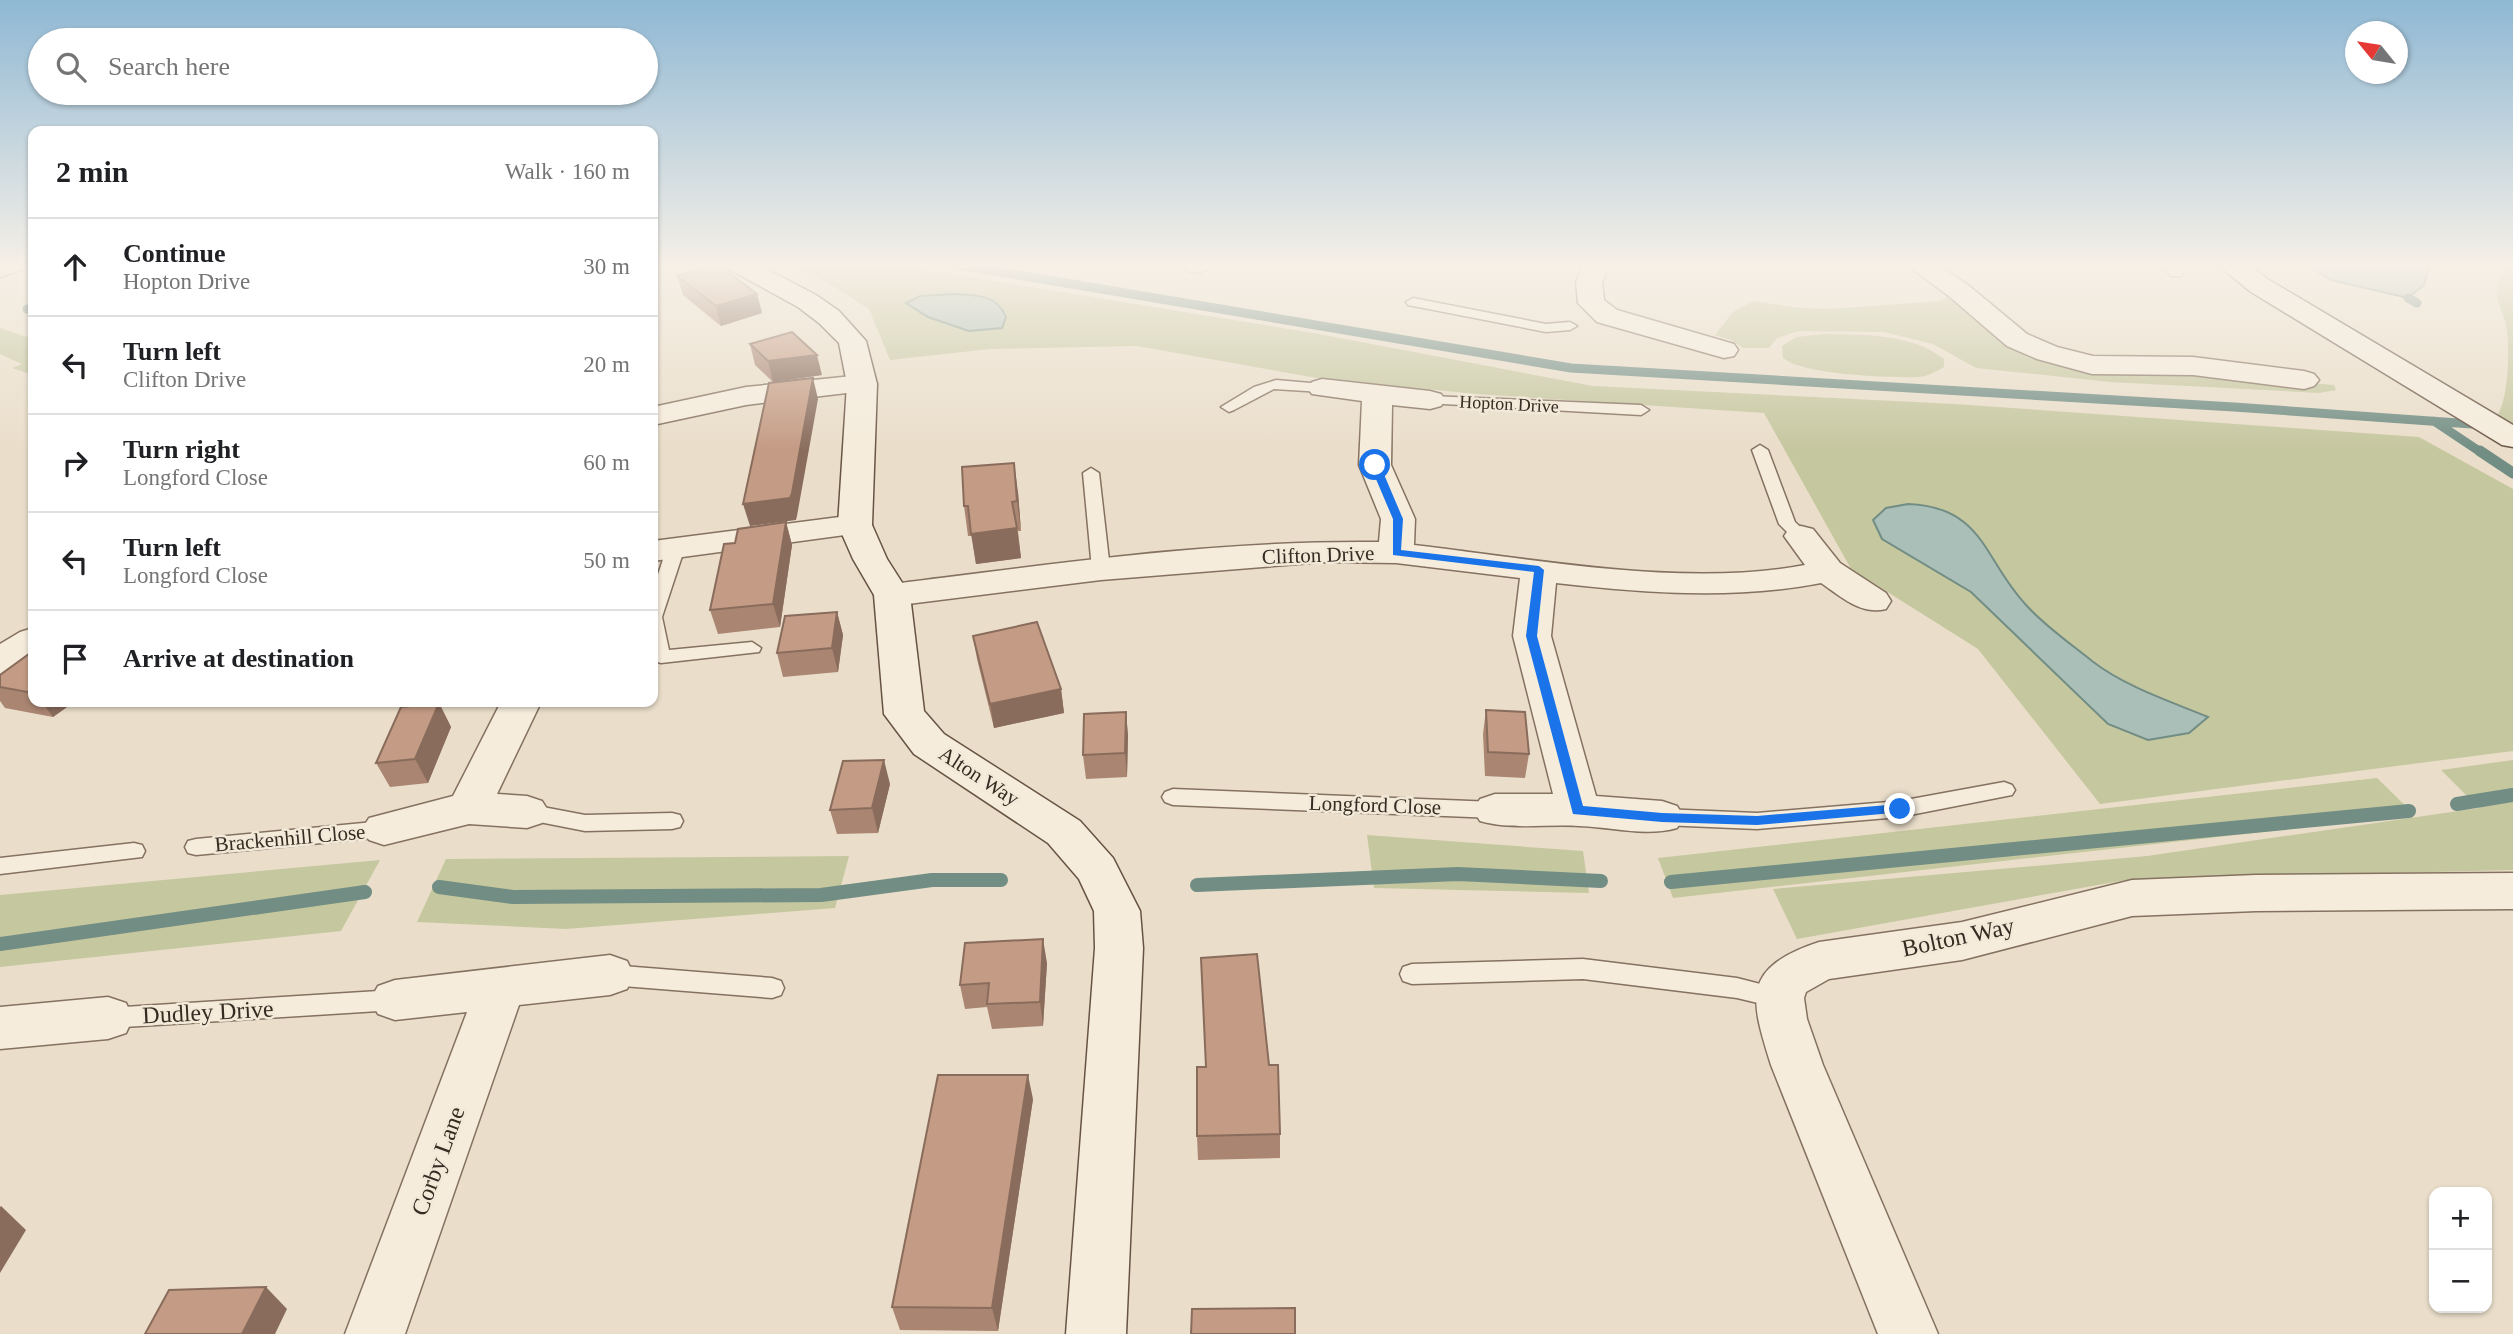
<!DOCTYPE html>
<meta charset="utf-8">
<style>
body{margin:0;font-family:Georgia,serif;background:#f2f2f2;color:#202124}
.controls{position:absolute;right:21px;bottom:21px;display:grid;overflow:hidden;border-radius:14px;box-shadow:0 2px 5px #0004}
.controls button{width:63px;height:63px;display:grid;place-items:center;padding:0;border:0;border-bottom:2px solid #e0e0e0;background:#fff;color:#202124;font:35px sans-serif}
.compass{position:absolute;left:2345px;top:21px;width:63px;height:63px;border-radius:50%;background:#fff;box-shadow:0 2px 5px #0004;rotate:300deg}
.stop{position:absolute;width:21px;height:21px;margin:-16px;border:5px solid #1a73e8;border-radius:50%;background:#fff}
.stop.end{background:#1a73e8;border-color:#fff;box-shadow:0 2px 7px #0008}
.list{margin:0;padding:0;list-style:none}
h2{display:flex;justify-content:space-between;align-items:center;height:91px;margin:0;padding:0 28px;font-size:30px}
h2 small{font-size:23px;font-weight:400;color:#757577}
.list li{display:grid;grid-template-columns:46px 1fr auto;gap:21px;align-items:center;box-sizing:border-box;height:98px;padding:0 28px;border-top:2px solid #e0e0e0}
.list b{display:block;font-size:26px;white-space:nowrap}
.list p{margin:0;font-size:23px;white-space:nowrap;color:#757577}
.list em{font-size:23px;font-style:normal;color:#757577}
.icon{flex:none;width:38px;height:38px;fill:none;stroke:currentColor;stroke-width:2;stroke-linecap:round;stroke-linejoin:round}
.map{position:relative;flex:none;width:2513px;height:1334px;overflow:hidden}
.search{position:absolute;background:#fff;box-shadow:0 2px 5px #0004;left:28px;top:28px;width:630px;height:77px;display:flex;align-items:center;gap:18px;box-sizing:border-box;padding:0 24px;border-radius:38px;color:#757577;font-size:26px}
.panel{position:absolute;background:#fff;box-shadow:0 2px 5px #0004;left:28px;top:126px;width:630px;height:581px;border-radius:14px}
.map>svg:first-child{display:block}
.green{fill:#c5c79f;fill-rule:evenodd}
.water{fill:#aabfb7;stroke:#718d84;stroke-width:2}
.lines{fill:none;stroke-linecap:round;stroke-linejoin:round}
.stream-far2{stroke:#718d84;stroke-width:9}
.stream-far1{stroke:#718d84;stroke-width:11}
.stream{stroke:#718d84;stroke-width:14}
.lane-casing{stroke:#857160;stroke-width:3}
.street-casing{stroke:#857160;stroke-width:3}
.secondary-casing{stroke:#675343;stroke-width:3}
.lane{fill:#f5ecdc;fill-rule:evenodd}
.street{fill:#f5ecdc;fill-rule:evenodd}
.secondary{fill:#f5ecdc;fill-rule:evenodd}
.wall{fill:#a98572}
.shaded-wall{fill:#896c5c}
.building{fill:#c49b84;stroke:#896c5c;stroke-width:2}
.route{fill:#1a73e8}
.labels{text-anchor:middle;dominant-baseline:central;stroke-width:5;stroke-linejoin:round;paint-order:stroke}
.far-street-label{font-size:18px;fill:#372b22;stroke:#f2e9d9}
.street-label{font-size:21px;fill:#372b22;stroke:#f2e9d9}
.near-street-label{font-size:24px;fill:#372b22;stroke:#f2e9d9}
</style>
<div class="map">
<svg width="2513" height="1334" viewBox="0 0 2513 1334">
<rect width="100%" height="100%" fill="#eadeca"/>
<path class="green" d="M 789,264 L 890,264 L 1319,334 L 1593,386 L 1955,404 L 2419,437 L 2513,489 L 2513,751 L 2100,804 L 1978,649 L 1851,569 L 1764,413 L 1476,394 L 1317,378 L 1137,346 L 990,349 L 890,360 L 869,309 L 828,283 ZM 1908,504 C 1985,507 1983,560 2027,606 C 2058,639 2107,673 2148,693 C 2167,702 2189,707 2207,717 L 2108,724 L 1971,592 L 1882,539 L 1886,508 Z
M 2509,264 L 2513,264 L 2513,426 L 2497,416 C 2509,398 2510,348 2506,325 C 2503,311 2493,298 2498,283 C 2500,277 2506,270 2509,264 Z
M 1945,292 L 2011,344 L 2169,372 L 2334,385 L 2336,390 L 2319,393 L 2110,382 L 1976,368 L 1933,344 L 1884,332 L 1798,331 L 1777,338 L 1769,348 L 1743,348 L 1731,340 L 1715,335 L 1733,312 L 1753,301 L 1800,308 L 1829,309 L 1940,301 L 1946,297 Z
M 0,328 L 33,339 L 33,375 L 12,368 L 22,364 L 0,354 Z
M 1824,334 C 1864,335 1911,333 1944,359 L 1944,367 C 1936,372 1928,376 1919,377 C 1890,378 1804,375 1783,358 L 1782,346 L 1796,337 Z
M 2513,760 L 2513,870 L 2126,880 L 1797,939 L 1773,889 L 2147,856 L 2479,808 L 2441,770 Z
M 2377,778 L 2415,815 L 1673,898 L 1658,858 Z
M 1367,835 L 1583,851 L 1589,893 L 1374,888 Z
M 849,856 L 835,908 L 566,929 L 417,922 L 446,859 Z
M 380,860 L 341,931 L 0,967 L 0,895 Z"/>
<path class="water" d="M 2305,264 L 2430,264 L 2424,285 L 2408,298 L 2331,280 Z
M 953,294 C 975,295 997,294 1006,317 L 1002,328 L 969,331 L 928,317 L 906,303 L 920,296 Z
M 1908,504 C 1985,507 1983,560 2027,606 C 2045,626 2071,644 2092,661 C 2126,687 2169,701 2208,717 L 2189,733 L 2148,740 L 2108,724 L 1971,592 L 1882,539 L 1873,520 L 1886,508 Z"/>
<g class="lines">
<path class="stream-far2" d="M 953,264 L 1571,368 L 2234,407 L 2472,424
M 653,266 L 656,264
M 2408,298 L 2417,303
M 27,309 L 33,311
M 2434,421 L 2482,453"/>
<path class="stream-far1" d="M 2480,451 L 2513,473"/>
<path class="stream" d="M 2457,804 L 2513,795
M 1671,882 L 2409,811
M 1197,885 L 1458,874 L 1601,881
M 439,887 L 513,897 L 821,895 L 932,880 L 1001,880
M 0,944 L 365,892"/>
<defs>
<path id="lane" d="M 2161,264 L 2174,264 L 2182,273 L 2181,276 L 2171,276 Z
M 1413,298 L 1546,324 L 1570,322 L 1577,326 L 1570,330 L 1546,332 L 1408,305 L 1406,302 Z
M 1276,380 L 1322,384 L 1329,388 L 1322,392 L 1274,389 L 1234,410 L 1229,412 L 1221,407 L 1254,387 Z
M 1430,396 L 1641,405 L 1649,410 L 1641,415 L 1425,403 L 1423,400 Z
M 1760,445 L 1768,450 L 1795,522 L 1810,536 L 1807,540 L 1795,540 L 1779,524 L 1752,450 Z
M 1091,468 L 1099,473 L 1110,569 L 1101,574 L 1092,569 L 1083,473 Z
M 676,542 L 685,547 L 662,617 L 669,650 L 752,642 L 761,648 L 759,652 L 661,663 L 654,661 L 653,590 L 667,547 Z
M 2004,782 L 2012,785 L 2015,790 L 2012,795 L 1900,817 L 1757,829 L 1662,825 L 1654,823 L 1651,817 L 1654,811 L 1662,809 L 1757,813 L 1900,801 Z
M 1173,789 L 1495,802 L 1503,804 L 1506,810 L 1503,816 L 1495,818 L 1173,805 L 1165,802 L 1162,797 L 1165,792 Z
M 527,804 L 585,815 L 672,813 L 680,815 L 683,821 L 680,827 L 672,829 L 585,831 L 519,818 L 516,812 L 519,806 Z
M 384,821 L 392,823 L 395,829 L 392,835 L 384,837 L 196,855 L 188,853 L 185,847 L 188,841 L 196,839 Z
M 134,843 L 142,845 L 145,851 L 142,857 L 0,874 L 0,858 Z
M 1583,959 L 1737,978 L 1788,991 L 1791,998 L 1788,1005 L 1779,1008 L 1737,998 L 1583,979 L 1412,984 L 1403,981 L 1400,974 L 1403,967 L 1412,964 Z
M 610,965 L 772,978 L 781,981 L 784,988 L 781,995 L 772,998 L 610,985 L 601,982 L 598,975 L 601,968 Z
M 395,990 L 404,993 L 407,1000 L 404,1007 L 395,1010 L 108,1028 L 99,1025 L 96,1018 L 99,1011 L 108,1008 Z"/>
<path id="street" d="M 1185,264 L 1212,264 C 1205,274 1198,274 1187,271 Z
M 1584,264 L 1610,264 L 1602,282 L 1604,300 L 1617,310 L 1734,344 L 1738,350 L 1734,356 L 1724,358 L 1597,322 L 1578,303 L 1576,282 Z
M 1906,264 L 1936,264 L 1968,285 L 2027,334 L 2057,347 L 2093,356 L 2193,357 L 2304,371 L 2314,374 L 2319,380 L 2314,386 L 2304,389 L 2193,375 L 2092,374 L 2037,359 L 2007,346 L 1950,297 Z
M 862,375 L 872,378 L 877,384 L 872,390 L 746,405 L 653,425 L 653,407 L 746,387 Z
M 1322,379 L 1430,391 L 1441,394 L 1445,400 L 1441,406 L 1430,409 L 1392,405 L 1391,465 L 1415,519 L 1414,545 C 1535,559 1685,588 1805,565 L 1784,536 L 1789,529 L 1801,526 L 1813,529 L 1840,563 L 1886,593 L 1891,601 L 1886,609 C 1860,615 1842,597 1821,583 C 1733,600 1644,593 1556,583 L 1551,636 L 1596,796 L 1662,801 L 1677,806 L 1684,817 L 1677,828 C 1646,837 1611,827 1579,826 C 1546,824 1511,830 1480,821 L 1473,810 L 1480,799 L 1495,794 L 1553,794 L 1513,636 L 1520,578 L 1396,563 L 1324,562 L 1101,580 L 892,606 L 879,603 L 874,595 L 879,587 L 892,584 C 1053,564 1217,540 1379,542 L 1381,519 L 1359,465 L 1362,401 L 1312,394 L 1307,388 L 1312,382 Z
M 855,515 L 867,518 L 872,525 L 867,532 L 653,561 L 653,541 Z
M 33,628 L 33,657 L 14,671 L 0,674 L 0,644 L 20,632 Z
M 501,702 L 541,702 L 497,794 L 527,796 L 542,801 L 549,812 L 542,823 L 527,828 L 469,824 L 384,845 L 369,840 L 362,829 L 369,818 L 453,796 Z
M 2513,873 L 2513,909 L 2256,911 L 2132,916 L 1962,960 L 1829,979 L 1806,992 L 1804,998 L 1807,1019 L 1823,1065 L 1938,1334 L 1878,1334 L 1771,1065 C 1750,998 1741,968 1819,942 L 1962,922 L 2132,880 L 2256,875 Z
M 610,955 L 627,961 L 634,975 L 627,989 L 610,995 L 519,1005 L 405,1334 L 345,1334 L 467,1012 L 395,1020 L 378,1014 L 370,1000 L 378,986 L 395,980 Z
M 108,997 L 126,1003 L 133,1018 L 126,1033 L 108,1039 L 0,1049 L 0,1007 Z"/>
<path id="secondary" d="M 0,264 L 28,264 L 24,269 L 0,277 Z
M 725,264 L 757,264 L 816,295 L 839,311 L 866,341 L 877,384 L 872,525 L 887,559 L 910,595 L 924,711 L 944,734 L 1080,821 L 1113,858 L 1140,911 L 1143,948 L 1126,1334 L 1066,1334 L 1095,948 L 1094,911 L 1079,879 L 1048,843 L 914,754 L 884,714 L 874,595 L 853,559 L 838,525 L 847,384 L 839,343 L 819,323 L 798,307 L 729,269 Z
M 2217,264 L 2247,264 L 2269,280 L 2513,425 L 2513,447 L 2502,445 L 2251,292 Z"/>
</defs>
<use href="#lane" class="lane-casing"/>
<use href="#street" class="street-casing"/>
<use href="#secondary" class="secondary-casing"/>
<use href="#lane" class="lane"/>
<use href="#street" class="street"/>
<use href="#secondary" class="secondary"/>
</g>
<path class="wall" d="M 677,276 L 757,294 L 762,313 L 721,326 L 683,295 Z
M 750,344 L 822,375 L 773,382 L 755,365 Z
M 1018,492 L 1021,531 L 1018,531 L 1021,558 L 976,564 L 972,536 L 968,536 L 964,506 Z
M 786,522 L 792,545 L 780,627 L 718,634 L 710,610 L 735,543 Z
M 837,612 L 843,635 L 838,672 L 783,677 L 777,653 Z
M 973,636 L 1061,689 L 1064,713 L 994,728 L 977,659 Z
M 33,651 L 33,702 L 74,702 L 53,717 L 5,708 L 0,701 L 0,675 Z
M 439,703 L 451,727 L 428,783 L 390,787 L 376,763 Z
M 1486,710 L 1529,754 L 1525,778 L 1485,776 L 1483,734 Z
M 1126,712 L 1128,736 L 1127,777 L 1086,779 L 1083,755 Z
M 890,784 L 878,833 L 837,834 L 830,810 Z
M 1047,963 L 1043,1026 L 992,1029 L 987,1007 L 965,1009 L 960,985 Z
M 1269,1065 L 1280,1134 L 1280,1158 L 1198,1160 L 1197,1136 Z
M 1033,1099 L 998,1331 L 900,1330 L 892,1307 Z"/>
<path class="shaded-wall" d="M 757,294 L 762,313 L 721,326 L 716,306 Z
M 817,355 L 822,375 L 773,382 L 768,361 Z
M 813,378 L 818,399 L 797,516 L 796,520 L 750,526 L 743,504 Z
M 1014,463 L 1018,492 L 1021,531 L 1017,501 Z
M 786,522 L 792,545 L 780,627 L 773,604 Z
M 1017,528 L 1021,558 L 976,564 L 971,534 Z
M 837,612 L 843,635 L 838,672 L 832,648 Z
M 1061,689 L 1064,713 L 994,728 L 990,704 Z
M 42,702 L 74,702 L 53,717 Z
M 439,703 L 451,727 L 428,783 L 415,759 Z
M 1126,712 L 1128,736 L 1127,777 L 1125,753 Z
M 884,760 L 890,784 L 878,833 L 872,808 Z
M 1043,939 L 1047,963 L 1043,1026 L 1040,1002 Z
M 1028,1075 L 1033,1099 L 998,1331 L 992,1308 Z
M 1,1206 L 26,1230 L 0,1273 L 0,1207 Z
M 266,1287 L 287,1309 L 275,1334 L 242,1334 Z"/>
<path class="building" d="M 718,264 L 757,294 L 716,306 L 677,276 Z
M 792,332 L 817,355 L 768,361 L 750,344 Z
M 813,378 L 792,493 L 790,498 L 743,504 L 769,383 Z
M 1014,463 L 1017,501 L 1012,502 L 1017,528 L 971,534 L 968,506 L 964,506 L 962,467 Z
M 786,522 L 773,604 L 710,610 L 724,544 L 735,543 L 738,529 Z
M 837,612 L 832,648 L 777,653 L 785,616 Z
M 1037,622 L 1061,689 L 990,704 L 973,636 Z
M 33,651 L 33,693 L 0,687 L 0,675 Z
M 439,703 L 415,759 L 376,763 L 401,707 Z
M 1486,710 L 1525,712 L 1529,754 L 1488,752 Z
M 1126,712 L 1125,753 L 1083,755 L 1084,714 Z
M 884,760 L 872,808 L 830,810 L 843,761 Z
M 1043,939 L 1040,1002 L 987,1004 L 989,983 L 960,985 L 965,943 Z
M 1257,954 L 1269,1065 L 1278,1065 L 1280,1134 L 1197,1136 L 1197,1067 L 1206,1067 L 1201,958 Z
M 938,1075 L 1028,1075 L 992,1308 L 892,1307 Z
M 266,1287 L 242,1334 L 145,1334 L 169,1290 Z
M 1295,1308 L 1295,1334 L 1191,1334 L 1192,1309 Z"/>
<linearGradient id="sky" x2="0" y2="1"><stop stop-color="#8fb8d4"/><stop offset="0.59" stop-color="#f6f0e7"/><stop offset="1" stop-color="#f6f0e7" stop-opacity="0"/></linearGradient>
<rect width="2513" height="451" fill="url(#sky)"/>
<path class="route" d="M 1375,462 L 1380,465 L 1403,519 L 1401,550 L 1539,566 L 1544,570 L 1537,636 L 1583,806 L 1662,813 L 1757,816 L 1900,804 L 1904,806 L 1904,812 L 1757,825 L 1662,822 L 1573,814 L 1526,636 L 1534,572 L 1393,555 L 1393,519 L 1370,465 Z"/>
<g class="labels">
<g class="far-street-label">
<text transform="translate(1509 404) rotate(3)">Hopton Drive</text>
</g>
<g class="street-label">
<text transform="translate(1318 555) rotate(-2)">Clifton Drive</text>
<text transform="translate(979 776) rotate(33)">Alton Way</text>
<text transform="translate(1375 805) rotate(2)">Longford Close</text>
<text transform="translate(290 838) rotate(-5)">Brackenhill Close</text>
</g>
<g class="near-street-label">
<text transform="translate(1958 937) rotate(-12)">Bolton Way</text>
<text transform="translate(208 1012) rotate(-3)">Dudley Drive</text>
<text transform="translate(438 1161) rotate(-70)">Corby Lane</text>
</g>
</g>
</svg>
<div class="controls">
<button>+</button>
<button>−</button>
</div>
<svg class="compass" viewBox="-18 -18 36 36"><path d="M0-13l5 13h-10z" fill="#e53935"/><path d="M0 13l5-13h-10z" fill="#757577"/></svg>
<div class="stop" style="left:1375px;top:465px"></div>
<div class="stop end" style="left:1900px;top:809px"></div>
<div class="search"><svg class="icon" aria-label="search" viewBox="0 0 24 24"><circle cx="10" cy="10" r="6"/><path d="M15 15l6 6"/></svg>Search here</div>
<section class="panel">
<h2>2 min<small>Walk · 160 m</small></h2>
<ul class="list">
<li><svg class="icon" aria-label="ahead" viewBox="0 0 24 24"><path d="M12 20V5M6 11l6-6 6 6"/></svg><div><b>Continue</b><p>Hopton Drive</p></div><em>30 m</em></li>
<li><svg class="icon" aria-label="left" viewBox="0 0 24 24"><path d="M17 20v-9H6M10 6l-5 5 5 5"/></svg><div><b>Turn left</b><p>Clifton Drive</p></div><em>20 m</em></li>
<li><svg class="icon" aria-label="right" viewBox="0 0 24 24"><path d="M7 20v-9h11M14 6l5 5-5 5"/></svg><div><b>Turn right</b><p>Longford Close</p></div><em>60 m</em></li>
<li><svg class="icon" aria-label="left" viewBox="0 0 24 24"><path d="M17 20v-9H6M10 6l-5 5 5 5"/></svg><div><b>Turn left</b><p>Longford Close</p></div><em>50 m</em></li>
<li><svg class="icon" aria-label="arrive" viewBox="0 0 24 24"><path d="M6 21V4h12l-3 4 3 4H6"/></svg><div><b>Arrive at destination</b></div></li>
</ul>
</section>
</div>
